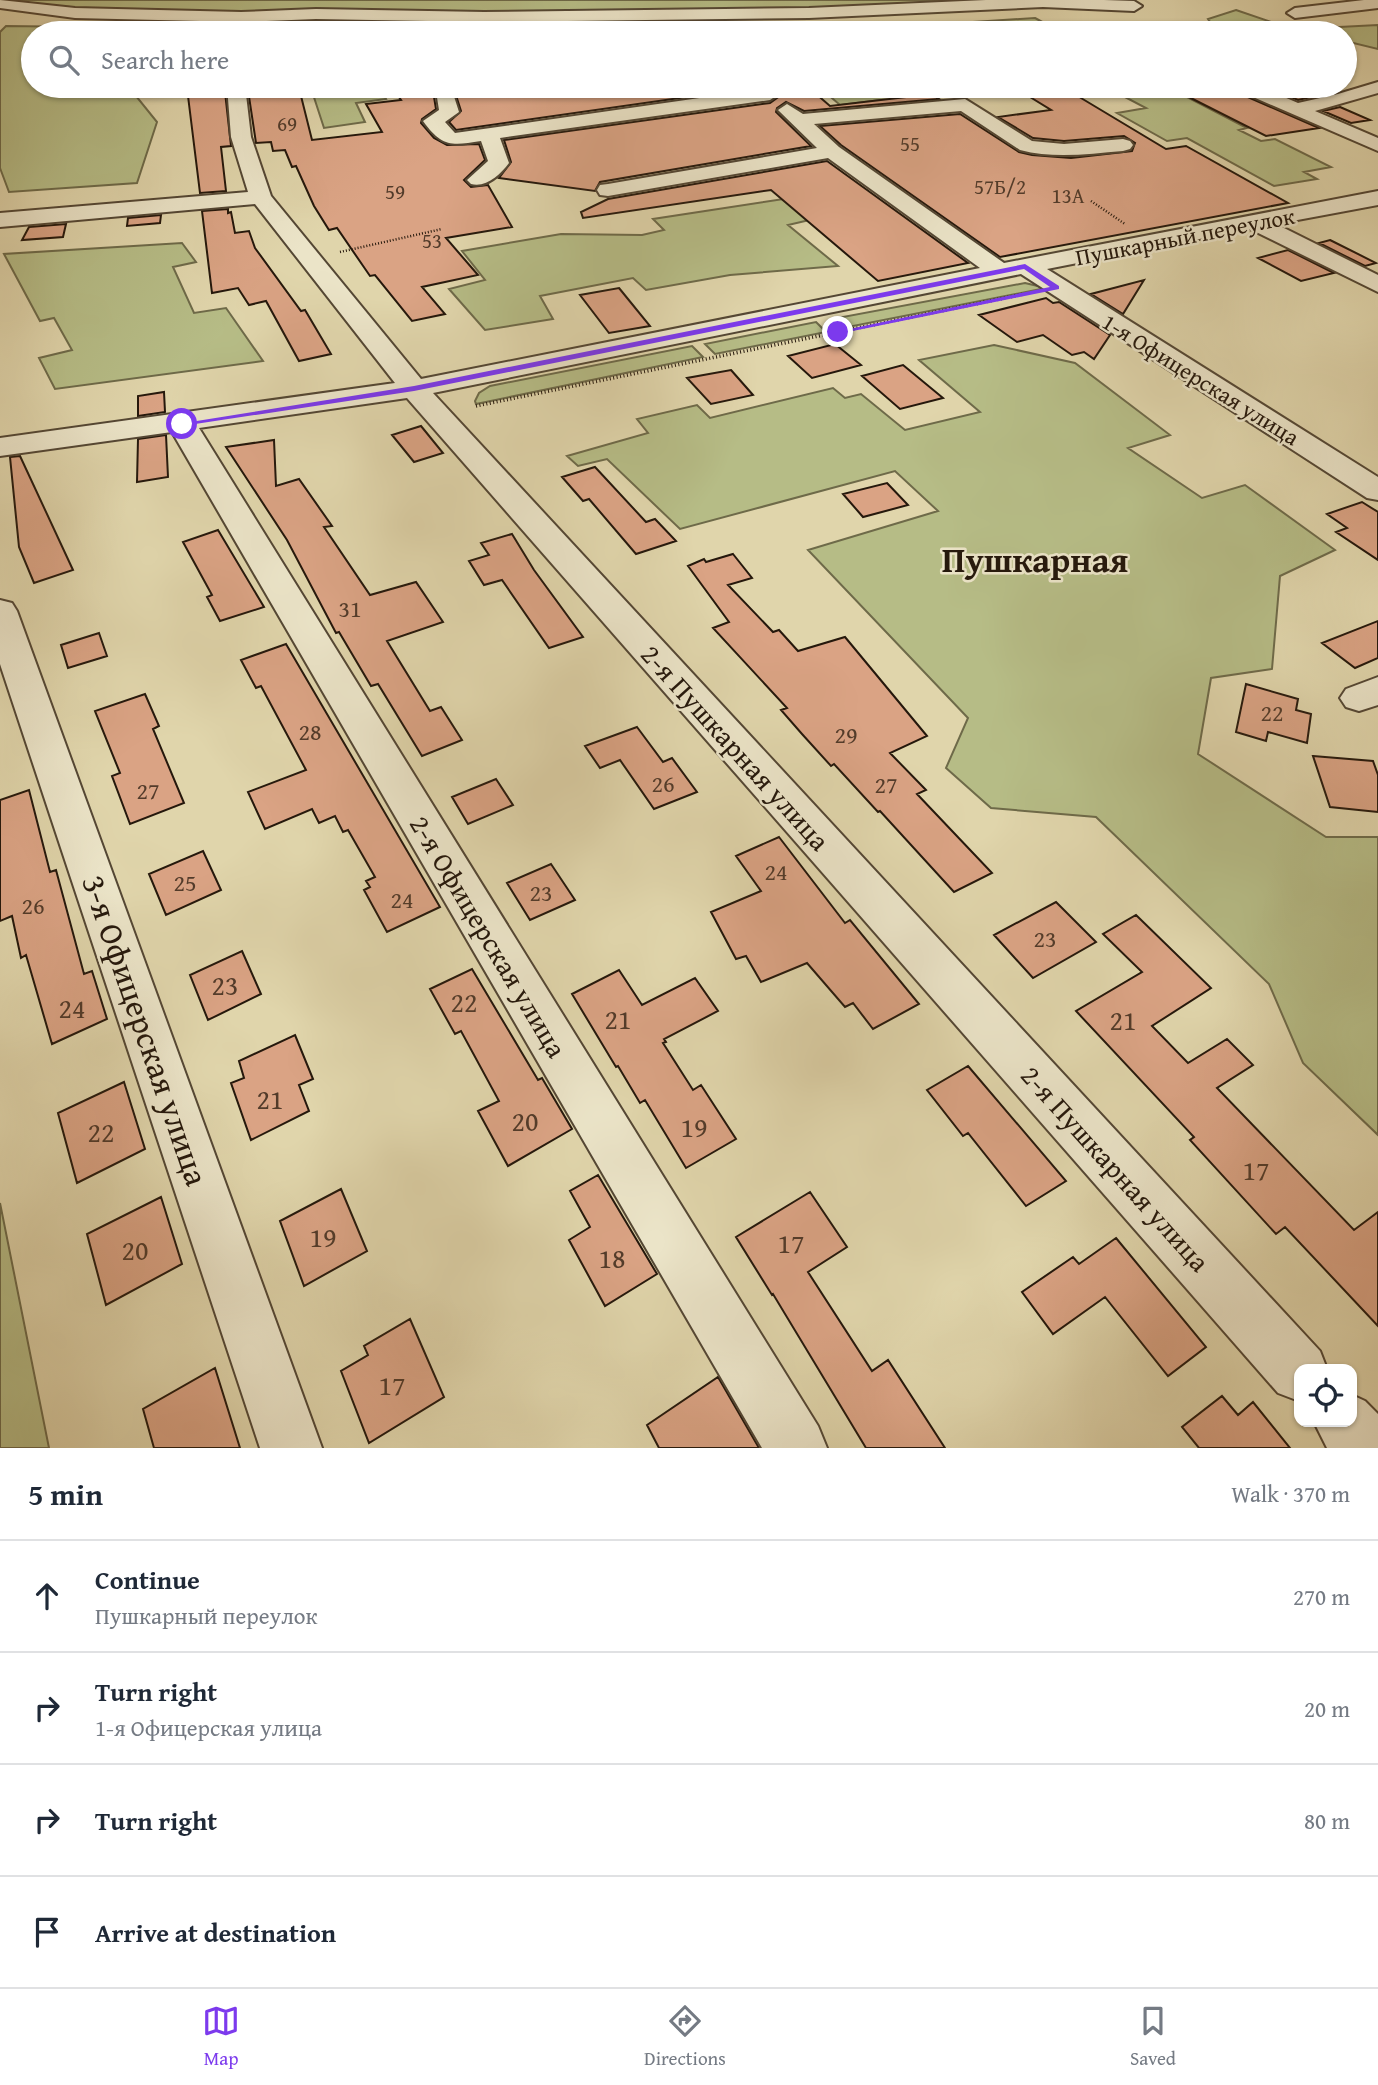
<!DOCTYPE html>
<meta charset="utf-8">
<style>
body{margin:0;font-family:"Gentium Book Plus",serif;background:#f2f2f3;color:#1f2937}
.controls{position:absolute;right:21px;bottom:21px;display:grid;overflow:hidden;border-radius:14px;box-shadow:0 2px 5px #0004}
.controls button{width:63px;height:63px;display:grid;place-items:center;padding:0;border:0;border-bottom:2px solid #e0e1e3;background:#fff;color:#1f2937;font:35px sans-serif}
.stop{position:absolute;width:21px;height:21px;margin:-16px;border:5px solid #7c3aed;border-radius:50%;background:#fff}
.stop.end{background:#7c3aed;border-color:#fff;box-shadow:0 2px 7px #0008}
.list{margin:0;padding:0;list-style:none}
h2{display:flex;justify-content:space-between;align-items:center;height:91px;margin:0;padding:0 28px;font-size:30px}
h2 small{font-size:23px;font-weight:400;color:#747a83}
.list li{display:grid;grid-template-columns:46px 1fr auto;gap:21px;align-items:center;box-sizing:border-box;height:112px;padding:0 28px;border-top:2px solid #e0e1e3}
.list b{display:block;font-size:26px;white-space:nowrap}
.list p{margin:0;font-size:23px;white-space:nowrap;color:#747a83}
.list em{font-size:23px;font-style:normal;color:#747a83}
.icon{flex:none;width:38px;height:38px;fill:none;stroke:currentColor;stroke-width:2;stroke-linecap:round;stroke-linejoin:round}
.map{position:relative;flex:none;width:1378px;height:1448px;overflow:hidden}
.search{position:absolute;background:#fff;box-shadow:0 2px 5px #0004;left:21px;right:21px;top:21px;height:77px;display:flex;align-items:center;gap:18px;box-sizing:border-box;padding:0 24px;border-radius:38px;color:#747a83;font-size:26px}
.sheet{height:539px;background:#fff}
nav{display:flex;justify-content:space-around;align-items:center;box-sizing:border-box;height:98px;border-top:2px solid #e0e1e3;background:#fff;font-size:19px;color:#747a83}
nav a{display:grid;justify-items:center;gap:4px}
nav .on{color:#7c3aed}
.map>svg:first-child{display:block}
.green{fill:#b6bc86;stroke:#6e6a49;stroke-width:2}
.building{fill:#daa384;stroke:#25180c;stroke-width:2}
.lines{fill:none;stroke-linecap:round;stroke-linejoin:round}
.minor-casing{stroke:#544734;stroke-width:4}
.path-far1{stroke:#25180c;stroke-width:2.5;stroke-dasharray:1 2;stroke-linecap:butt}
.path{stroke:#25180c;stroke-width:3.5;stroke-dasharray:1 2.5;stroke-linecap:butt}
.minor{fill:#ebe4c8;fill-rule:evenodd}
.route{fill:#7c3aed}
.labels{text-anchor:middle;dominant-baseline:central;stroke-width:5;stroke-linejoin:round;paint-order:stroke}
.far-number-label{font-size:21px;fill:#523b2a}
.far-street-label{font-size:23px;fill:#25180c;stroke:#ebe4c8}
.number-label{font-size:24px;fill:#523b2a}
.street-label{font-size:28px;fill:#25180c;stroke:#ebe4c8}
.near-number-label{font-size:28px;fill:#523b2a}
.near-street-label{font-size:33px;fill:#25180c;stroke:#ebe4c8}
.district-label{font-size:35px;font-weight:bold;fill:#25180c;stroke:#ebe4c8}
</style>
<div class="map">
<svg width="1378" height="1448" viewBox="0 0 1378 1448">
<rect width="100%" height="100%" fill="#e0d5ab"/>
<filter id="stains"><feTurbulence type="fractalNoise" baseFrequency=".00286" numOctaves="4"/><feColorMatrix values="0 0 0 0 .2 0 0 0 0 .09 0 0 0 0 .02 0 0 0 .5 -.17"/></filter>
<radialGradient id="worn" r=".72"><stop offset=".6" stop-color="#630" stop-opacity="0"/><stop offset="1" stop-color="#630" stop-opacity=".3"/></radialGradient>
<path class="green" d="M 0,0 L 1038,0 L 805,11 L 190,13 L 51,8 Z
M 1236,10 L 1274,23 L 1339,27 L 1378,25 L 1378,49 L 1345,41 L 1345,33 L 1217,32 L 1208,19 Z
M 1035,18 L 1046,24 L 1063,23 L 1083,33 L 886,33 L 881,28 Z
M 6,26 L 168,28 L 164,33 L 33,33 L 33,86 L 128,86 L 157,122 L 137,183 L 9,192 L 0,168 L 0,32 Z
M 330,86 L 379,86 L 386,99 L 356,103 L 365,122 L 324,128 L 311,88 Z
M 818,86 L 967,86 L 966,95 L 947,96 L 941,93 L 901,98 L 909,106 L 891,108 L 880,100 L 840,105 Z
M 1104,86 L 1180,86 L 1190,91 L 1179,93 L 1247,128 L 1239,130 L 1261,141 L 1275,139 L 1331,167 L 1304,172 L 1317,179 L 1274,186 L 1187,138 L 1167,141 L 1117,113 L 1146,108 Z
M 790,198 L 818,218 L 788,225 L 838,266 L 730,275 L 646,290 L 633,278 L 540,296 L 553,319 L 485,330 L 449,289 L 485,280 L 462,251 L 561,234 L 642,235 L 664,230 L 653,219 Z
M 182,243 L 196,262 L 173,267 L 194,313 L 226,308 L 263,361 L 55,389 L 39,358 L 72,350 L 54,318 L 40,321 L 4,254 Z
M 1025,283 L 1046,288 L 843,328 L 832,319 Z
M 816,322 L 826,332 L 715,354 L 705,344 Z
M 994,345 L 1075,363 L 1170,435 L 1128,448 L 1202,498 L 1245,485 L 1335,550 L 1280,576 L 1272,669 L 1211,678 L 1198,754 L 1326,837 L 1378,837 L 1378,1135 L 1303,1063 L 1269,984 L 1096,817 L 991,808 L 946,768 L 968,718 L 808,550 L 938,511 L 895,471 L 680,529 L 607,459 L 578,466 L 567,456 L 648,433 L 637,419 L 697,405 L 710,418 L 833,388 L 845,398 L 861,394 L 905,430 L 980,412 L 919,360 Z
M 692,346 L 703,357 L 476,404 L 475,401 L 479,393 L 490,386 Z
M 0,1203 L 49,1448 L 0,1448 Z"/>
<path class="building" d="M 391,86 L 439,86 L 433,91 L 436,109 L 422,119 L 421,123 L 434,138 L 447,145 L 479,144 L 485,160 L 464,180 L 471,187 L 488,185 L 512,227 L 446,238 L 478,275 L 422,287 L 445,314 L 412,321 L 375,275 L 370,276 L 337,228 L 329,230 L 314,206 L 296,166 L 292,167 L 285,150 L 273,151 L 271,142 L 256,143 L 248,90 L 299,88 L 312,140 L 382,132 L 366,104 L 401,100 Z
M 453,86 L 764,86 L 456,130 L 449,122 L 461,111 Z
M 807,86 L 830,106 L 932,94 L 939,99 L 804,111 L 786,102 L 777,108 L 776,112 L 811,146 L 600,182 L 595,191 L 499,178 L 511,162 L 504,140 L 770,103 L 781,95 L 777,90 Z
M 1167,86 L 1231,86 L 1236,92 L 1319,128 L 1266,136 Z
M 1264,86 L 1293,86 L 1316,96 L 1298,100 Z
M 225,92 L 231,146 L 221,147 L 226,191 L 200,193 L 188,96 Z
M 1071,92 L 1166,149 L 1186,146 L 1288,203 L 1000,257 L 841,145 L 820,126 L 960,114 L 1019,152 L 1032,155 L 1071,158 L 1132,151 L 1135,143 L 1124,136 L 1064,141 L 1033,138 L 998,117 L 1051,110 L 1030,97 Z
M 1340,107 L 1370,120 L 1351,123 L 1323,111 Z
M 827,161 L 968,263 L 878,281 L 771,190 L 583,218 L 581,212 L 608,199 Z
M 228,209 L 228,213 L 231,212 L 235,233 L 249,231 L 255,248 L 301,311 L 305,310 L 331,354 L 299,361 L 266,301 L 249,305 L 238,288 L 212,293 L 202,211 Z
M 161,215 L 160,223 L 127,226 L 128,218 Z
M 66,224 L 63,237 L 22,240 L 29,227 Z
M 1330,240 L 1376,263 L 1365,266 L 1319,243 Z
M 1288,250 L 1334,273 L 1301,281 L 1258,258 Z
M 1144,280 L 1123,314 L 1091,294 Z
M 619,288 L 650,326 L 609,333 L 580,295 Z
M 1046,298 L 1053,303 L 1059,302 L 1110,335 L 1094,359 L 1084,352 L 1072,355 L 1043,335 L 1017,342 L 979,315 Z
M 835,344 L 861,365 L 812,378 L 788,356 Z
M 903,365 L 943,398 L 900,409 L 862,376 Z
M 731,370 L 753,395 L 711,404 L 687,378 Z
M 164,392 L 165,412 L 138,416 L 138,396 Z
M 421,426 L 443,453 L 414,462 L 392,435 Z
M 166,435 L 168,477 L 137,482 L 138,439 Z
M 274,440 L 276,486 L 299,479 L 332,526 L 324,527 L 370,595 L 416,582 L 443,622 L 387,641 L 430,711 L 441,707 L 462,740 L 422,756 L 378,684 L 371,686 L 339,632 L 336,633 L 287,540 L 226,447 Z
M 20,456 L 73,570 L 34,583 L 19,547 L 10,457 Z
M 595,467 L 646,522 L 655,519 L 676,541 L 636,554 L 589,499 L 583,501 L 562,477 Z
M 887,483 L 908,505 L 863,517 L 843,494 Z
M 1362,502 L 1378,512 L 1378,560 L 1336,532 L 1347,528 L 1327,514 Z
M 218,530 L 264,607 L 220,621 L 207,597 L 212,595 L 183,542 Z
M 512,534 L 534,570 L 583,637 L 549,648 L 502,580 L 484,585 L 469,561 L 489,555 L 481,543 Z
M 733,554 L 752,578 L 728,585 L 773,632 L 779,630 L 798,651 L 845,637 L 927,736 L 890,753 L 926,790 L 917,794 L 992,873 L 954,892 L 880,811 L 878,812 L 834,764 L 831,766 L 802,734 L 781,710 L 787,708 L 713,628 L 729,622 L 688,566 L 704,559 L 706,562 Z
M 1378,621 L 1378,658 L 1355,668 L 1322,643 Z
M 99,633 L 107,656 L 68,668 L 61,645 Z
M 286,644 L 440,907 L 387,932 L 364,890 L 370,887 L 366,881 L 375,877 L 348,830 L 343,832 L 335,816 L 319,823 L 312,809 L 265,829 L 248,792 L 306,770 L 261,686 L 256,688 L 241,660 Z
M 1246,684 L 1298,699 L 1296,710 L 1311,714 L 1307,743 L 1268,732 L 1266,741 L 1236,732 Z
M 145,694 L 159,726 L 153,729 L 184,803 L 130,824 L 112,776 L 120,773 L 95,711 Z
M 637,727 L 663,762 L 672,758 L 697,792 L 654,809 L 620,760 L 600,768 L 585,746 Z
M 1313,756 L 1373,761 L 1378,775 L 1378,812 L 1330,807 Z
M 496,779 L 513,805 L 468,824 L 452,797 Z
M 29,790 L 50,872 L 56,870 L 84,974 L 92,971 L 107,1019 L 52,1044 L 26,955 L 21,958 L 12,916 L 0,921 L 0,800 Z
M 779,837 L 845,923 L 850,920 L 919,1004 L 873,1029 L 853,1003 L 845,1007 L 807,963 L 761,982 L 746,956 L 736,959 L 711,912 L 761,891 L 736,856 Z
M 203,851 L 221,890 L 166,915 L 149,874 Z
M 551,864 L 575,900 L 530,920 L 507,883 Z
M 1056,902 L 1096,942 L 1033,978 L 994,935 Z
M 1136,915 L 1211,988 L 1152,1026 L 1188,1063 L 1227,1039 L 1253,1065 L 1217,1088 L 1354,1230 L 1378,1212 L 1378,1326 L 1285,1227 L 1276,1234 L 1190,1140 L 1194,1137 L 1076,1011 L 1142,972 L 1103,934 Z
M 242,951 L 261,994 L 208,1020 L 190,975 Z
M 472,969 L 538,1080 L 542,1078 L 572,1129 L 508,1166 L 478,1111 L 499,1101 L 461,1031 L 455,1034 L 430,989 Z
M 619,970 L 642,1005 L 695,978 L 718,1011 L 664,1039 L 666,1042 L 663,1043 L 693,1090 L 701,1085 L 736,1139 L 686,1168 L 645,1100 L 640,1103 L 618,1066 L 616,1067 L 572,994 Z
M 295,1035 L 313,1079 L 299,1085 L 309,1111 L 251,1140 L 231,1083 L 244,1078 L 239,1061 Z
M 968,1066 L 1066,1181 L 1026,1206 L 968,1133 L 963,1136 L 927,1090 Z
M 124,1082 L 145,1149 L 77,1183 L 58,1113 Z
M 598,1175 L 657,1274 L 605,1306 L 569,1240 L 590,1227 L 570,1191 Z
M 341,1189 L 367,1251 L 304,1286 L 280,1221 Z
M 810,1192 L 847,1247 L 808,1272 L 872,1371 L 888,1360 L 945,1448 L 866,1448 L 773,1294 L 772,1295 L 736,1237 Z
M 161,1197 L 182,1264 L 106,1305 L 87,1234 Z
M 1116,1238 L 1206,1347 L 1168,1376 L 1105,1297 L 1053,1334 L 1022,1292 L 1073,1257 L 1079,1264 Z
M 410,1319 L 444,1397 L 369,1443 L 341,1371 L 368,1355 L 364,1346 Z
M 215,1368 L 240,1448 L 154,1448 L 143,1409 Z
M 718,1377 L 759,1448 L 659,1448 L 647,1425 Z
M 1222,1396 L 1238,1415 L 1253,1402 L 1290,1448 L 1199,1448 L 1182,1427 Z"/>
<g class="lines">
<defs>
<path id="minor" d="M 0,0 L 75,8 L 241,12 L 316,9 L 484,12 L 809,8 L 986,0 L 1104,0 L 1134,1 L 1142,6 L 1134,11 L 1043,7 L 809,18 L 484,22 L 316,19 L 241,22 L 75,18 L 0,8 Z
M 1364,0 L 1378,0 L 1378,8 L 1295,18 L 1287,13 L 1295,8 Z
M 1378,82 L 1378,93 L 1315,111 L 1378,138 L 1378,151 L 1237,90 L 1234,86 L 1258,86 L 1298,103 L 1338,94 Z
M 227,86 L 245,86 L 251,137 L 271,196 L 421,379 L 980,268 L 828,158 L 608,196 L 600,195 L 597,190 L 600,185 L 608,184 L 817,148 L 778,110 L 787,104 L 803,114 L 965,99 L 1032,141 L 1064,144 L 1123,139 L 1130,141 L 1133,145 L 1130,149 L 1123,151 C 1088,154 1054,159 1020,150 L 961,111 L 814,124 L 839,147 L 1004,263 L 1378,191 L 1378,205 L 1276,224 L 1378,275 L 1378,292 L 1250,229 L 1047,269 L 1378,477 L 1378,500 L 1367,498 L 1021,274 L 433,393 L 1320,1351 L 1327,1369 L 1299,1369 L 1299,1401 L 1278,1393 L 407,398 L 199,428 L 818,1426 L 827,1448 L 762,1448 L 172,432 L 0,456 L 0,438 L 395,383 L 255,204 L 0,227 L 0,213 L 248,192 L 231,137 Z
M 444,86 L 451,87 L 459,112 L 445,122 L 455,133 L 770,88 L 779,94 L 770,100 L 500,138 L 509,163 C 500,175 486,188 471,184 L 467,180 L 488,161 L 481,141 C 451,146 442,147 423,121 L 439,110 L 436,91 Z
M 0,600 L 12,603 L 17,611 L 322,1448 L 260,1448 L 0,664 Z
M 1378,677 L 1378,705 L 1359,711 L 1346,707 L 1340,698 L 1346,689 Z
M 1352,1395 L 1365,1401 L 1378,1414 L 1378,1448 L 1327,1448 L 1314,1422 L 1352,1422 Z"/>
</defs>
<use href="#minor" class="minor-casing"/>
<path class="path-far1" d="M 1091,201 L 1125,224
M 340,252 L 442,229"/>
<path class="path" d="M 476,406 L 1024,294"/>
<use href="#minor" class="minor"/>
</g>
<path class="route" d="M 1025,264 L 1059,286 L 1059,289 L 838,334 L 835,332 L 1050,287 L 1024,269 L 414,391 L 182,426 L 178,424 L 414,386 Z"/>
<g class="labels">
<g class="far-number-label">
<text x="287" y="123">69</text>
<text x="910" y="143">55</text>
<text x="1000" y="186">57Б/2</text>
<text x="395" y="191">59</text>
<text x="1068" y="195">13А</text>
<text x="432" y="240">53</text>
</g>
<g class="far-street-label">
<text transform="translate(1185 236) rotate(-11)">Пушкарный переулок</text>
<text transform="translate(1201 379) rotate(32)">1-я Офицерская улица</text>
</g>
<g class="number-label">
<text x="350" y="608">31</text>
<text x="1272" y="712">22</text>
<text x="310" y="731">28</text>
<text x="846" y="734">29</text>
<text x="663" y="783">26</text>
<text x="886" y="784">27</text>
<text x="148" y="790">27</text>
<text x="776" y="871">24</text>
<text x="185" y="882">25</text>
<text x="541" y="892">23</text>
<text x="402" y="899">24</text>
<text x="33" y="905">26</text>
<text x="1045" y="938">23</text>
</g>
<g class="street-label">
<text transform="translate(736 747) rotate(48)">2-я Пушкарная улица</text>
<text transform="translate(489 936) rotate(59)">2-я Офицерская улица</text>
<text transform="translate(1116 1168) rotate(48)">2-я Пушкарная улица</text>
</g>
<g class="near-number-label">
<text x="225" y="984">23</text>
<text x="464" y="1001">22</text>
<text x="72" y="1007">24</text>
<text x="618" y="1018">21</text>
<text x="1123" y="1019">21</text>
<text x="270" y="1098">21</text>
<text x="525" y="1120">20</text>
<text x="694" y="1126">19</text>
<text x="101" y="1131">22</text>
<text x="1256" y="1169">17</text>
<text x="323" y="1236">19</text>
<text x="791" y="1242">17</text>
<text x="135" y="1249">20</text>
<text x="612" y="1257">18</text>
<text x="392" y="1384">17</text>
</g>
<g class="near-street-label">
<text transform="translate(146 1030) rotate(71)">3-я Офицерская улица</text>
</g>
<g class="district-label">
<text x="1035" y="559">Пушкарная</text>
</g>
</g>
<rect width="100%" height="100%" filter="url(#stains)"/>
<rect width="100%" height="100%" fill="url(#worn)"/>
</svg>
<div class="controls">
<button><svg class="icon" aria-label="locate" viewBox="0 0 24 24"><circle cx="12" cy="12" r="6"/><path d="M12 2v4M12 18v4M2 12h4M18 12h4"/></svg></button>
</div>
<div class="stop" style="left:182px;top:424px"></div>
<div class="stop end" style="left:838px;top:332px"></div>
<div class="search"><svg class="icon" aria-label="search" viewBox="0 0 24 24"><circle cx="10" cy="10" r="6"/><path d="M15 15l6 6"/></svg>Search here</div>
</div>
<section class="sheet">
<h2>5 min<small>Walk · 370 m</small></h2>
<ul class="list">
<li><svg class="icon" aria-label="ahead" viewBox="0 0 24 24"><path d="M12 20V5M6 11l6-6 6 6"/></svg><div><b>Continue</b><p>Пушкарный переулок</p></div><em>270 m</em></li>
<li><svg class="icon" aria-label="right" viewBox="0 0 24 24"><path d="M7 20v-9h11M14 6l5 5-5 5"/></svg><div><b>Turn right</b><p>1-я Офицерская улица</p></div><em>20 m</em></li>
<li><svg class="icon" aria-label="right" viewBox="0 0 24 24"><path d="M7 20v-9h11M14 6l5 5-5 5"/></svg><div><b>Turn right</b></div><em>80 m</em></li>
<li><svg class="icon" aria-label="arrive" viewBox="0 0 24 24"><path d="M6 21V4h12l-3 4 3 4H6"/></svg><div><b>Arrive at destination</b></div></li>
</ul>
</section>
<nav>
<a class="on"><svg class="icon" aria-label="map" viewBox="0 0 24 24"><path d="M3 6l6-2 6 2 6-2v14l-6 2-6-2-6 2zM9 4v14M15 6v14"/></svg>Map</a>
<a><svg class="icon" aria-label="directions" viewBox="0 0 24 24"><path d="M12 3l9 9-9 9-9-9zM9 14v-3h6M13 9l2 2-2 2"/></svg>Directions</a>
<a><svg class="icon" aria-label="saved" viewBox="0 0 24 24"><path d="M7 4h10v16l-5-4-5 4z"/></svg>Saved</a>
</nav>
